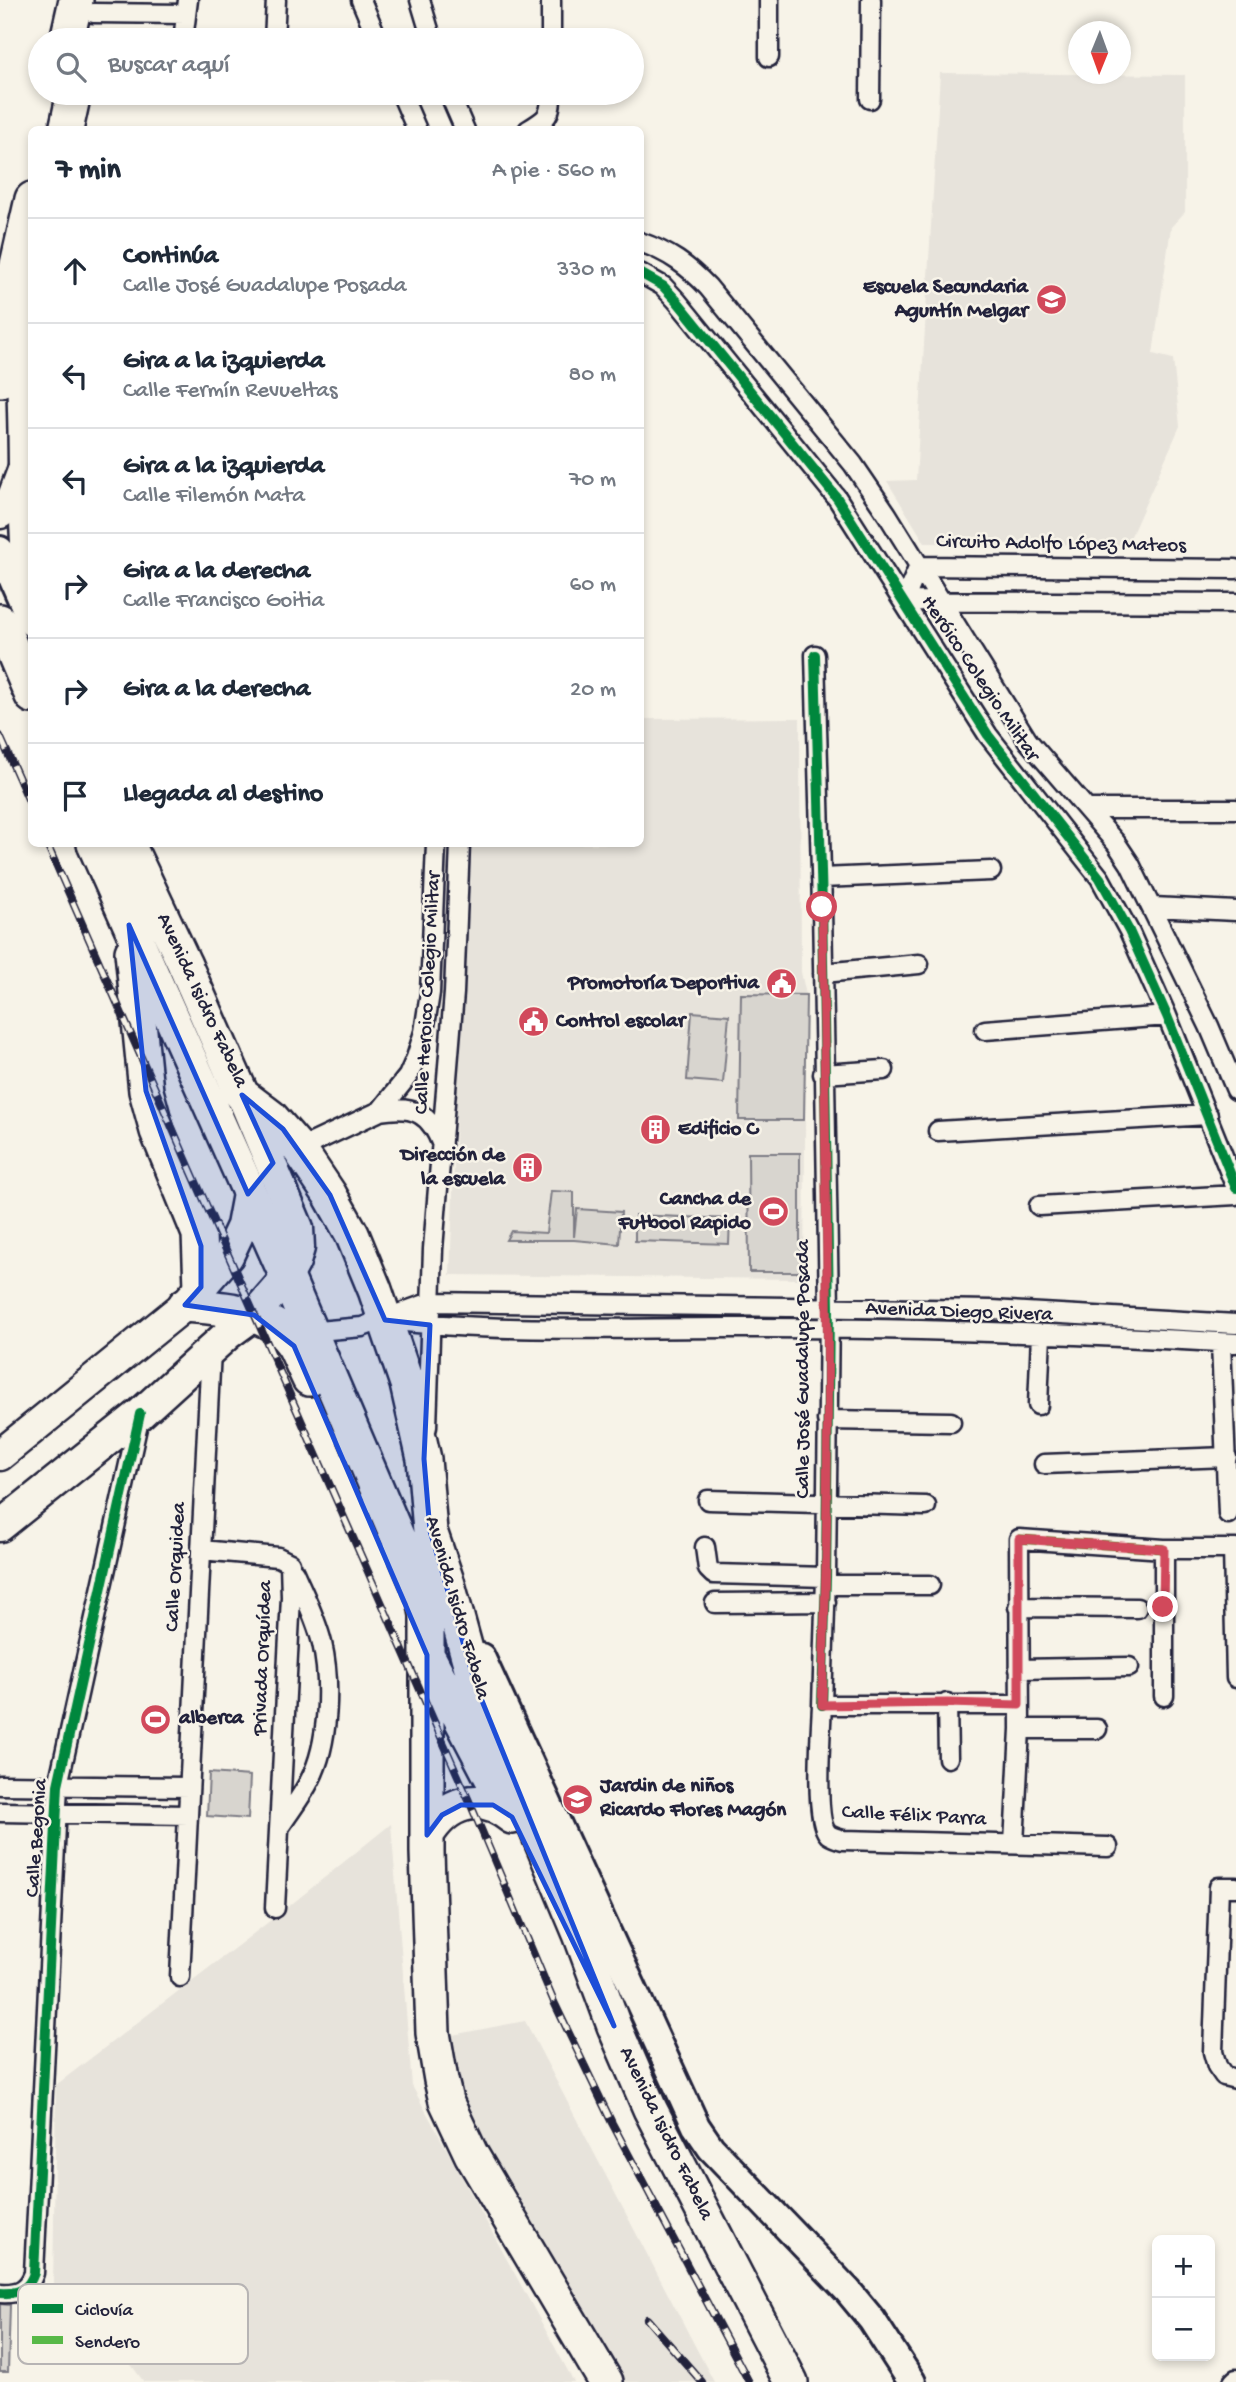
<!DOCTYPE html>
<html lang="es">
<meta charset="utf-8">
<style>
body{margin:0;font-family:"Gochi Hand",sans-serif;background:#f6f6f7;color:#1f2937}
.controls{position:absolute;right:21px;bottom:21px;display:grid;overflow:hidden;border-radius:10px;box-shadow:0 4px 10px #0003}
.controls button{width:63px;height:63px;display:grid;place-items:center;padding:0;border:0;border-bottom:2px solid #e0e1e3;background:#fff;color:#1f2937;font:35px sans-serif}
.compass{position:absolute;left:1068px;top:21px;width:63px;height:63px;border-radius:50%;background:#fff;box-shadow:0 4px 10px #0003;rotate:181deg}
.stop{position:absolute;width:21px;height:21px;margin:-16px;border:5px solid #d1495b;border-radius:50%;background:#fff}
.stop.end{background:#d1495b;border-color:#fff;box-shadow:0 2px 7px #0008}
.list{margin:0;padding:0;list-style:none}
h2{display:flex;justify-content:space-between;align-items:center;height:91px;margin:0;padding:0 28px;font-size:30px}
h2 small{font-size:23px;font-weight:400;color:#747a83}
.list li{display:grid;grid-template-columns:46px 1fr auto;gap:21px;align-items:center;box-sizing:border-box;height:105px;padding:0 28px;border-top:2px solid #e0e1e3}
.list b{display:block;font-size:26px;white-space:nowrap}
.list p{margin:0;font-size:23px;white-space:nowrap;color:#747a83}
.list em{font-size:23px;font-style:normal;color:#747a83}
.icon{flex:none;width:38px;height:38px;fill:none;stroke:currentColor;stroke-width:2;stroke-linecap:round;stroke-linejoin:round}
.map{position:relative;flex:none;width:1236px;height:2382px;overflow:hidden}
.search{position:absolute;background:#fff;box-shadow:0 4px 10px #0003;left:28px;top:28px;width:616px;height:77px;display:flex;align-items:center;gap:18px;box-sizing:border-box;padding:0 24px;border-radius:38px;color:#747a83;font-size:26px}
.panel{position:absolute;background:#fff;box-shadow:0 4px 10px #0003;left:28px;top:126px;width:616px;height:721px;border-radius:10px}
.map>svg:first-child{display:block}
.built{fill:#e7e3db}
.green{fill:#d8d5cf;stroke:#7d7c85;stroke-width:2}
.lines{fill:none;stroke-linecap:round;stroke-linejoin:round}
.street-casing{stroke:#22223b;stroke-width:23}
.secondary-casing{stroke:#22223b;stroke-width:32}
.primary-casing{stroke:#22223b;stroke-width:35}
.highway-casing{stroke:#22223b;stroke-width:38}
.street{stroke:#f7f3e8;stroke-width:18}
.secondary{stroke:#f7f3e8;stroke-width:26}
.primary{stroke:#f7f3e8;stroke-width:30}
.highway{stroke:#f7f3e8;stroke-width:33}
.rail-casing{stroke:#22223b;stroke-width:8}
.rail{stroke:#f7f3e8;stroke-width:5;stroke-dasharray:16;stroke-linecap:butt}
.quiet{stroke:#58b947;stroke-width:9;stroke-dasharray:18 9;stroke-linecap:butt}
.cycleway-casing{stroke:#f7f3e8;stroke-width:15}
.cycleway{stroke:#00873e;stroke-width:10}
.route{stroke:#d1495b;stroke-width:9}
.marked{fill:#1d4ed8;fill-opacity:0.2;stroke:#1d4ed8;stroke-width:5;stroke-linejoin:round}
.labels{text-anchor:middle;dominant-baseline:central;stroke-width:5;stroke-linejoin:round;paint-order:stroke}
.poi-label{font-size:21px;font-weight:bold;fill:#22223b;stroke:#f7f3e8;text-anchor:end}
.street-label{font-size:21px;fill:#22223b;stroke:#f7f3e8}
.key{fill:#f7f3e8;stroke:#b7b4b4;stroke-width:2}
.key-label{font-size:19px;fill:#22223b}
</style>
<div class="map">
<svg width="1236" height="2382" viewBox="0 0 1236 2382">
<rect width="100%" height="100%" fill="#f7f3e8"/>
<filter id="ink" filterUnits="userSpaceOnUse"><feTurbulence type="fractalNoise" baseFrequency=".0143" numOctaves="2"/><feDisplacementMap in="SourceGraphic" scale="14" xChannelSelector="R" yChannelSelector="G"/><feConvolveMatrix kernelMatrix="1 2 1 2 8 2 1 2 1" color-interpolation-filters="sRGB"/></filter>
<g filter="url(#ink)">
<path class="built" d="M 940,73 L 1185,75 L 1185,212 L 1171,227 L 1153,354 L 1173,359 L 1180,426 L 1127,545 L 925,543 L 887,481 L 916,480 Z
M 800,718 L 801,972 L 806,995 L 804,1279 L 450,1275 L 461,976 L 468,844 L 640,844 L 641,719 Z
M 391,1824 L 412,2086 L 574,2382 L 144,2382 L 129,2362 L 52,2357 L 56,2085 L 288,1907 Z
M 525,2021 L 714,2382 L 617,2382 L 457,2115 L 442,2037 Z"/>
<path class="green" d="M 741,994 L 806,995 L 804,1120 L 739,1120 Z
M 692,1012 L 729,1015 L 723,1083 L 687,1080 Z
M 748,1153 L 800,1153 L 800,1272 L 749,1272 Z
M 551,1191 L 574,1192 L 574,1237 L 577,1209 L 621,1212 L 619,1244 L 574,1240 L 506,1240 L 511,1231 L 546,1233 Z
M 635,1215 L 730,1219 L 729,1244 L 635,1241 Z
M 209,1773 L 250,1776 L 248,1819 L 207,1816 Z
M 0,2304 L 10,2305 L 8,2372 L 0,2372 Z"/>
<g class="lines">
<defs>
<path id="street" d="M 361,0 L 378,40
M 420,0 L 432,40
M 769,0 L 769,57
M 93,13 L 186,14
M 183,40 L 188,0
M 274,40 L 276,0
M 551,40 L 551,0
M 401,93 L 417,130
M 449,93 L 465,130
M 870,99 L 871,0
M 528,130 C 548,118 551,116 551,93
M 640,242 C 669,252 688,266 708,287 L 853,464 L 887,514 L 1028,741 L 1116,843 L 1130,864 L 1209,1026 L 1236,1090
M 640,273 L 663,286 L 677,301 L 837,498 L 988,735 L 1100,878 L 1129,931 L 1167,1016 L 1236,1188
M 919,566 L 904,601 L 1236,603
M 919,566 L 1236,569
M 815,655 L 822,907 L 829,1308 L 826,1577 L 822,1705
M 1087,809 L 1236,809
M 821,878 L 991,871
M 1153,907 L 1236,911
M 823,973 L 919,964
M 985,1030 L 1167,1016
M 823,1074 L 884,1070
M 380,1111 C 414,1105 430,1113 442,1145
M 938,1131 L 1208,1115
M 295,1151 L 380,1111 L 408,1076 L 416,1058 L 424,1032 L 430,993 L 436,844
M 1039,1206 L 1236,1195
M 386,1320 C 508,1334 633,1327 756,1328 C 916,1328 1076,1334 1236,1343
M 307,1332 L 362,1327 L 431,1302 L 992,1310 L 1236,1324
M 1221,1343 L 1228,1514
M 1038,1405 L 1041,1334
M 827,1420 L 951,1422
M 427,1427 L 433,1249 L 454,993 L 460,844
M 1044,1464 L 1227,1457
M 708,1500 L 926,1506
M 705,1547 L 708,1569 L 713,1574 L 826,1577
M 1164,1549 L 1164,1696
M 1233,1549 L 1236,1678
M 201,1550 L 278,1557 L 290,1563
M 826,1585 L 930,1585
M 715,1603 L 826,1602
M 1018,1607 L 1137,1608
M 1019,1669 L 1129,1667
M 947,1703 L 948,1758
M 1019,1705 L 822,1705 C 821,1727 814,1821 828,1834 C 832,1837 839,1839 843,1840 L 1108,1847
M 1020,1729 L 1097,1729
M 0,1785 L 189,1787
M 0,1812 L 188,1815
M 281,1825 C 290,1811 302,1796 310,1780 C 329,1744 331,1682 322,1643 C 316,1618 304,1595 294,1572
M 1014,1844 L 1020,1729 L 1019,1539 L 1164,1549 L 1236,1549
M 1236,1887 L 1219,1887 L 1213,2052 L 1217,2066 L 1224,2076 L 1236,2079
M 275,1908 L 291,1597 L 290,1563
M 180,1977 L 211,1350
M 0,2293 C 17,2294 28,2291 34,2273 L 58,1785 L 140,1414
M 1233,2382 L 1236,2379"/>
<path id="secondary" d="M 0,550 L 32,623
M 481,1657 L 696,2126 L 711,2148 L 848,2291 L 872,2320 L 912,2382"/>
<path id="primary" d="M 0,513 L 13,497 L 25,465
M 0,1455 L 185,1305 L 228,1256 L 242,1226 L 248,1194
M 0,1526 L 140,1414 L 228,1334 L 254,1315 L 287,1277 L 295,1262 L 299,1248 L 298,1228 L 242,1095"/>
<path id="highway" d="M 67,40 L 76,0
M 66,130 L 74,93
M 32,282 C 21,331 24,381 25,431 C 26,484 25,539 32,592
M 0,380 L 11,291 L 32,199
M 0,621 L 32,696
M 94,844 L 287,1277 L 424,1599 L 427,1615 L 427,1852 L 433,2033 L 441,2080 L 446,2101 L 471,2154 L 606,2382
M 128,844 L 184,963 L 242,1095 L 271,1117 L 299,1149 L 330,1195 L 352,1234 L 375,1290 L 407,1384 L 424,1459 L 430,1531 L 448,1584 L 476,1686 L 580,1934 L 614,2026 L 650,2109 L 791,2382
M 132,952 L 146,1091 L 157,1131 L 199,1234 L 201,1287
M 185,1305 C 224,1309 273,1309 295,1348 C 300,1358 304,1369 309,1379
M 430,1660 L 502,1798
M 427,1835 C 447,1802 480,1791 512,1817"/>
</defs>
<use href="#street" class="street-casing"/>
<use href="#secondary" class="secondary-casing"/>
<use href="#primary" class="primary-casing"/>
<use href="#highway" class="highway-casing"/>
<use href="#street" class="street"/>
<use href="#secondary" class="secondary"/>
<use href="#primary" class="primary"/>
<use href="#highway" class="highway"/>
<defs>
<path id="rail" d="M 0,736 L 32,808
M 47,844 L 470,1803 L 554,2002 L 612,2123 L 749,2382
M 647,2319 L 702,2382"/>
</defs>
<use href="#rail" class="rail-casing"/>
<use href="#rail" class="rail"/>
<path class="quiet" d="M 1019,1539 L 1164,1549"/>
<defs>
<path id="cycleway" d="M 640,273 L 663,286 L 677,301 L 837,498 L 988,735 L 1100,878 L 1129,931 L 1167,1016 L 1236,1188
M 815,655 L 822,907 L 829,1308 L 826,1577 L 822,1705
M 0,2293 C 17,2294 28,2291 34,2273 L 58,1785 L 140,1414"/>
</defs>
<use href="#cycleway" class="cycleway-casing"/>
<use href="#cycleway" class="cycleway"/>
</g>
</g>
<g class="lines" filter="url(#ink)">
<path class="route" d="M 822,907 C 826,1173 832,1439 822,1705 L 947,1703 L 1019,1705 L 1019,1539 L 1164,1549 L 1163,1607"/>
</g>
<path class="marked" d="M 129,925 L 248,1194 L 273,1163 L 242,1095 L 283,1129 L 330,1195 L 385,1320 L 430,1325 L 424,1459 L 430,1531 L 476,1686 L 614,2026 L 512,1817 L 493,1805 L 461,1805 L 442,1815 L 427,1835 L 427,1655 L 294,1346 L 254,1315 L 185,1305 L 201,1287 L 201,1246 L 146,1091 Z"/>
<defs>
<symbol id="school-disc" viewBox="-11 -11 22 22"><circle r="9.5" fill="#d1495b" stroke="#f7f3e8"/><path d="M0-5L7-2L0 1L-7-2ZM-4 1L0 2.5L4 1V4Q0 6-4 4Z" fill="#fff"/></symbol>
<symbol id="civic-disc" viewBox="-11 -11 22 22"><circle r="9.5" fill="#d1495b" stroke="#f7f3e8"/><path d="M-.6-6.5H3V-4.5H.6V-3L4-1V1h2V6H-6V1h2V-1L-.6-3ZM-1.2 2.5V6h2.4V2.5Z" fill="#fff"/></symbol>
<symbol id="building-disc" viewBox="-11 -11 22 22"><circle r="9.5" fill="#d1495b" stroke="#f7f3e8"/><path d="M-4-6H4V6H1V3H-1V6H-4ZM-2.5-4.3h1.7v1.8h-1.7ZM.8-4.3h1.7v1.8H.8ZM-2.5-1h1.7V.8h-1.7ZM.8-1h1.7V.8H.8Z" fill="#fff"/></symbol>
<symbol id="stadium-disc" viewBox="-11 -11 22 22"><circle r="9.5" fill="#d1495b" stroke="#f7f3e8"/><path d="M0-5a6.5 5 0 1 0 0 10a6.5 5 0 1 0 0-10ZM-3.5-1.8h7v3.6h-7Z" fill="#fff"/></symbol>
</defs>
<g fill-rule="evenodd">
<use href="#school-disc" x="1034" y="282" width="35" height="35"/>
<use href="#civic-disc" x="764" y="966" width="35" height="35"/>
<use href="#civic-disc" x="516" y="1004" width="35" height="35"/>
<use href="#building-disc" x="638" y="1112" width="35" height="35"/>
<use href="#building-disc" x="510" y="1150" width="35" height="35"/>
<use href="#stadium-disc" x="756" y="1194" width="35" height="35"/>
<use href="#stadium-disc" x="138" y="1702" width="35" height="35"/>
<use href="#school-disc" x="560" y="1782" width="35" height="35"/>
</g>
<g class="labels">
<g class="poi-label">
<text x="1028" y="288">Escuela Secundaria<tspan x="1028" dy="24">Aguntín Melgar</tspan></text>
<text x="759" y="984">Promotoría Deportiva</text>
<text x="556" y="1022" text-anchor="start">Control escolar</text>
<text x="678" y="1130" text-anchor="start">Edificio C</text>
<text x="505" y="1156">Dirección de<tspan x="505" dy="24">la escuela</tspan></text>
<text x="751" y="1200">Cancha de<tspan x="751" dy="24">Futbool Rapido</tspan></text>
<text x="179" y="1719" text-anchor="start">alberca</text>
<text x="600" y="1787" text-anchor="start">Jardin de niños<tspan x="600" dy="24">Ricardo Flores Magón</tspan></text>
</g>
<g class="street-label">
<text transform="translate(1061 545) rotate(1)">Circuito Adolfo López Mateos</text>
<text transform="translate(979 679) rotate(56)">Heróico Colegio Militar</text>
<text transform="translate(429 993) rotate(-87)">Calle Heroico Colegio Militar</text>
<text transform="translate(201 1001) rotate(65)">Avenida Isidro Fabela</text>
<text transform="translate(959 1313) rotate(2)">Avenida Diego Rivera</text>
<text transform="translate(804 1369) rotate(-90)">Calle José Guadalupe Posada</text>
<text transform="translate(177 1567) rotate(-87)">Calle Orquidea</text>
<text transform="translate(456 1608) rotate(74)">Avenida Isidro Fabela</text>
<text transform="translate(264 1658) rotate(-88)">Privada Orquídea</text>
<text transform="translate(914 1817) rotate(3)">Calle Félix Parra</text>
<text transform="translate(38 1838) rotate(-86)">Calle Begonia</text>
<text transform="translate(665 2134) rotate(64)">Avenida Isidro Fabela</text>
</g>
</g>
<rect x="18" y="2284" width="230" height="80" rx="10" class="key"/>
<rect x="32" y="2304" width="31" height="9" fill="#00873e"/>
<rect x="32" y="2336" width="31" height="8" fill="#58b947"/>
<g class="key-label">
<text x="75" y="2315">Ciclovía</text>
<text x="75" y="2347">Sendero</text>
</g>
</svg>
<div class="controls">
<button>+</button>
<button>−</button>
</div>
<svg class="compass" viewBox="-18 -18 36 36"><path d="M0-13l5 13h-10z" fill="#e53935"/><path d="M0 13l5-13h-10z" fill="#747a83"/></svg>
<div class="stop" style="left:822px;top:907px"></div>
<div class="stop end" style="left:1163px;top:1607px"></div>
<div class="search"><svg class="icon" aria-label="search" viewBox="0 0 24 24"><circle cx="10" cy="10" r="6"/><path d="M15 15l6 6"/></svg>Buscar aquí</div>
<section class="panel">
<h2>7 min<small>A pie · 560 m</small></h2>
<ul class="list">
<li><svg class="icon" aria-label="ahead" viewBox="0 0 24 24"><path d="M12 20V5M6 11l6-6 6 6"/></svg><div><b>Continúa</b><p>Calle José Guadalupe Posada</p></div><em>330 m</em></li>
<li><svg class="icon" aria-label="left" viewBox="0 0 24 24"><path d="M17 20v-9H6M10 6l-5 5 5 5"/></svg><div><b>Gira a la izquierda</b><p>Calle Fermín Revueltas</p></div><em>80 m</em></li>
<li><svg class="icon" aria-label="left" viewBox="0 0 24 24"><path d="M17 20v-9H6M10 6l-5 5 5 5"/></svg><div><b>Gira a la izquierda</b><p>Calle Filemón Mata</p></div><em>70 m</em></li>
<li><svg class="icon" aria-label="right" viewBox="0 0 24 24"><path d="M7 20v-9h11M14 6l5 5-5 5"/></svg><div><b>Gira a la derecha</b><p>Calle Francisco Goitia</p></div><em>60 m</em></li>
<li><svg class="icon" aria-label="right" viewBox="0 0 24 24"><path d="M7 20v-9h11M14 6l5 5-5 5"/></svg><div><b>Gira a la derecha</b></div><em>20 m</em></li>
<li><svg class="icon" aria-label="arrive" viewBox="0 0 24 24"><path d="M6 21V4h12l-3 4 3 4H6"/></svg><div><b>Llegada al destino</b></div></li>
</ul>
</section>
</div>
